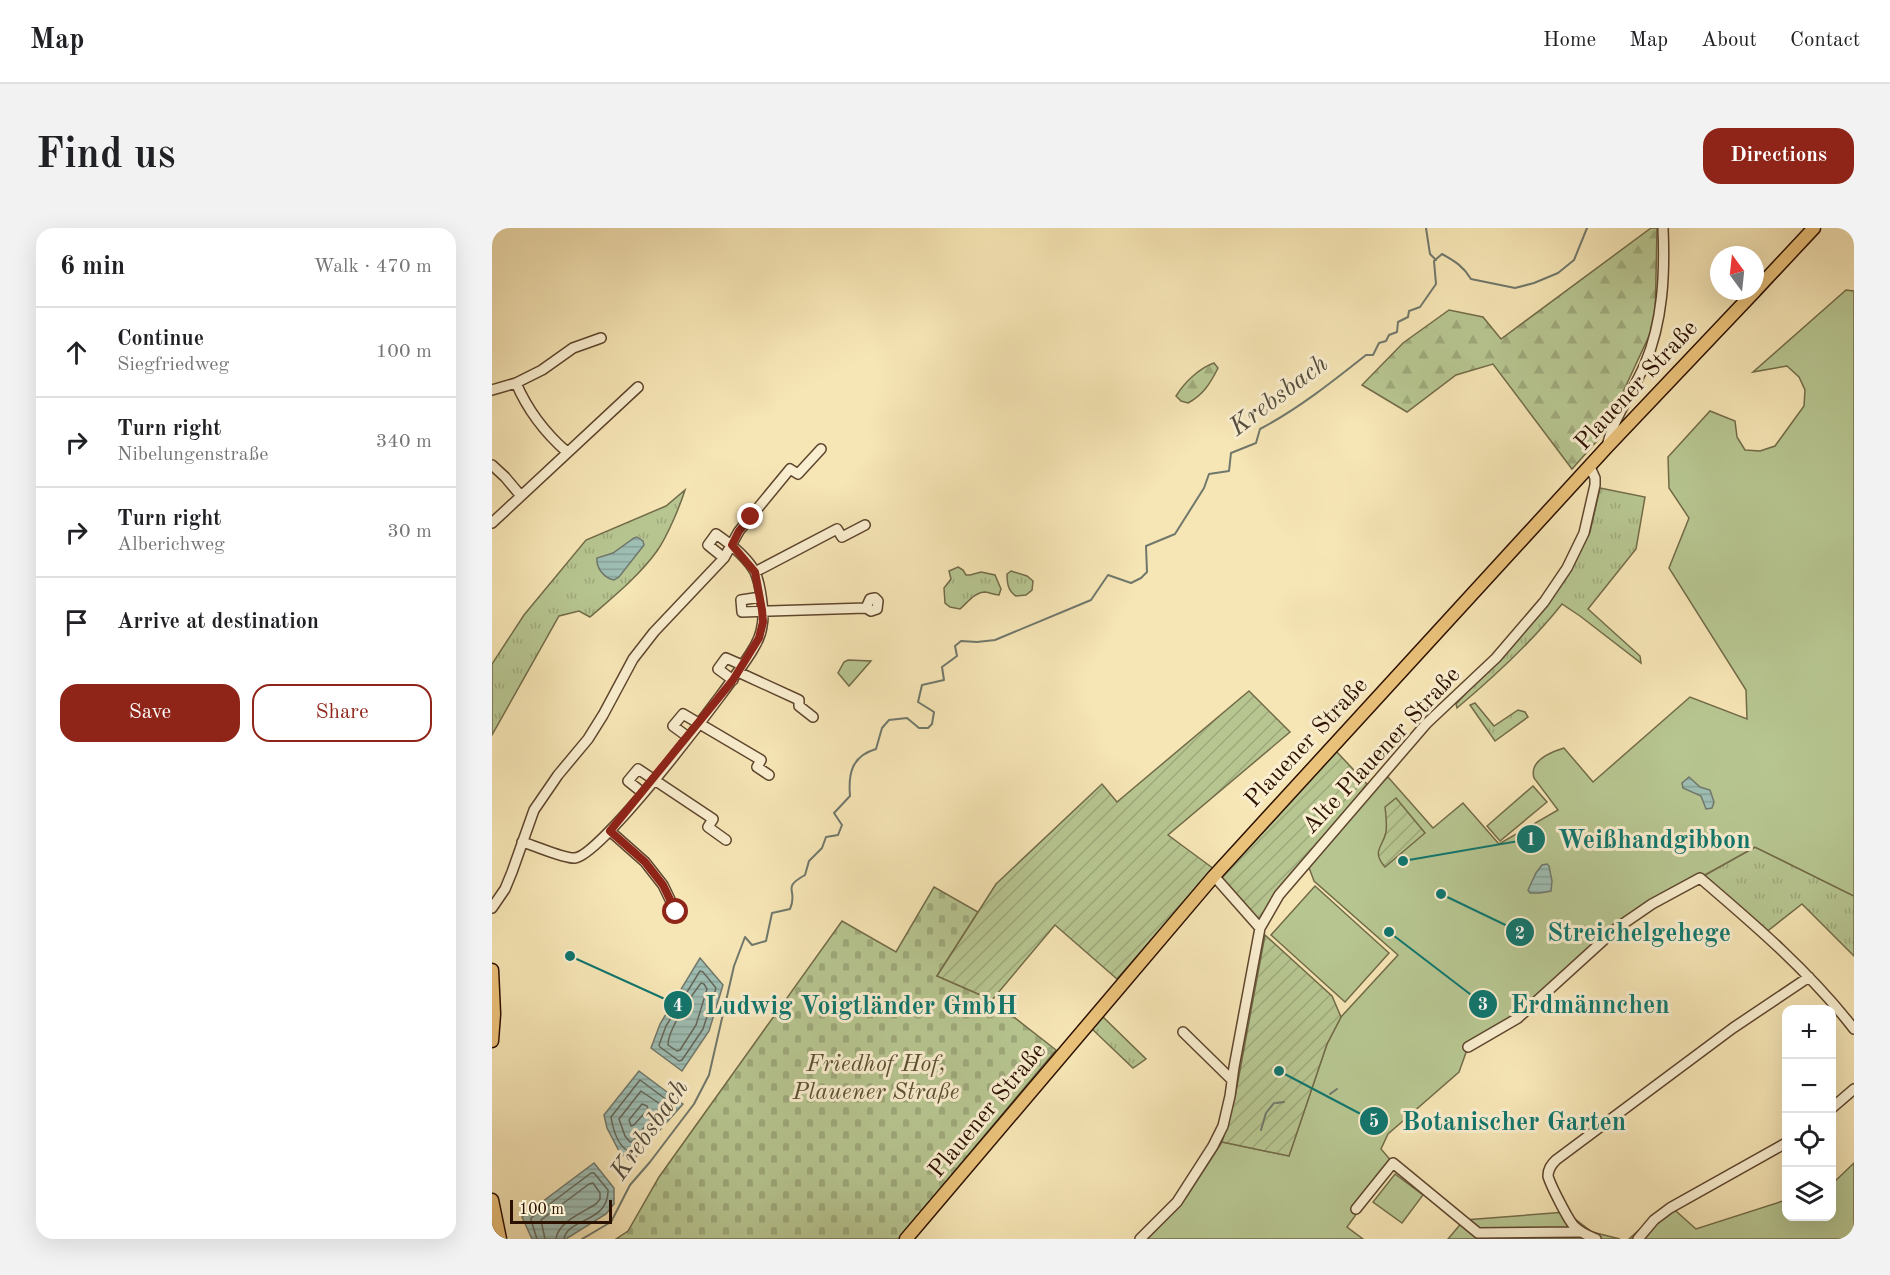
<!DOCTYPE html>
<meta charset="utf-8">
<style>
body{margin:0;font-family:"Old Standard TT",serif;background:#f2f2f2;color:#202124}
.controls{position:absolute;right:18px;bottom:18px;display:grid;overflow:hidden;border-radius:12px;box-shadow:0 6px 24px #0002}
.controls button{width:54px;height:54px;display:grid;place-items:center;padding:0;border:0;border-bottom:2px solid #e0e0e0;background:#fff;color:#202124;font:30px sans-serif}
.compass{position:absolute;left:1218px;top:18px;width:54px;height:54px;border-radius:50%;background:#fff;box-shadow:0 6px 24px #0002;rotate:345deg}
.scale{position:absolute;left:18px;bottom:15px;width:102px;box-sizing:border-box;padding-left:6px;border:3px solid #2c1000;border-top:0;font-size:16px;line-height:21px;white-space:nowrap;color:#2c1000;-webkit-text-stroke:4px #f9eecf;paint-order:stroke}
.stop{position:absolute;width:18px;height:18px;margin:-14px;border:4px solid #8f2418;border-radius:50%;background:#fff}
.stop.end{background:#8f2418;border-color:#fff;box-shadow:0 2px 6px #0008}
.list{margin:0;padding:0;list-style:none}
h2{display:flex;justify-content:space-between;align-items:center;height:78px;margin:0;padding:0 24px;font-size:26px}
h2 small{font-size:20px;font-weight:400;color:#757577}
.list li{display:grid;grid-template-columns:39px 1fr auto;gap:18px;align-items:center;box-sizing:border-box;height:90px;padding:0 24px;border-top:2px solid #e0e0e0}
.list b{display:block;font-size:22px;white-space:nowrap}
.list p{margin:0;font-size:20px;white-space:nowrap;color:#757577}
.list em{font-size:20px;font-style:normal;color:#757577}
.actions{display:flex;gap:12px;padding:18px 24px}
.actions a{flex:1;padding:14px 0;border:2px solid #8f2418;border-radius:18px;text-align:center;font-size:21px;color:#8f2418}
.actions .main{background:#8f2418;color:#fff}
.icon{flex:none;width:33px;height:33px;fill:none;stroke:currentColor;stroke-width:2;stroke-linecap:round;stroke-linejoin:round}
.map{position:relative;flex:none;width:1362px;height:1011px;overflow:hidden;border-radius:18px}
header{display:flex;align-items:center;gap:36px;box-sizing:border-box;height:84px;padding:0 30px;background:#fff;border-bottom:2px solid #e0e0e0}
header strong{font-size:28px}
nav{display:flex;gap:33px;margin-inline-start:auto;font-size:21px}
.intro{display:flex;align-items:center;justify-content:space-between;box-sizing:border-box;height:144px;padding:0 36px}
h1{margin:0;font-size:42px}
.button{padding:15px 27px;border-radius:18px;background:#8f2418;color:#fff;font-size:21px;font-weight:700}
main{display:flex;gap:36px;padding:0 36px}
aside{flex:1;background:#fff;border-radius:18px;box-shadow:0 6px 24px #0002}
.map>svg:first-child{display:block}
.grass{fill:url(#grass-tufts);stroke:#726b48;stroke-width:1.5}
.forest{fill:url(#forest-firs);stroke:#726b48;stroke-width:1.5}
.cemetery{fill:url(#cemetery-stones);stroke:#726b48;stroke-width:1.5}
.park{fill:#b7c691;stroke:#726b48;stroke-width:1.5}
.garden{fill:url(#garden-furrows);stroke:#726b48;stroke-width:1.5}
.water{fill:url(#water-rules);stroke:#70786c;stroke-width:1.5}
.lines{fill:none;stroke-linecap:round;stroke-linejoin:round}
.shore{stroke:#65675a;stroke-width:1.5}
.stream{stroke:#70786c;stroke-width:2}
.minor-casing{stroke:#5e452d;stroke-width:12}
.major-casing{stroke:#2c1000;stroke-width:15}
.minor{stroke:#f9eecf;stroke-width:9}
.major{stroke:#ebc27a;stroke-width:12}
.route{stroke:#8f2418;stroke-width:8}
.labels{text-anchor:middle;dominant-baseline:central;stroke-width:6;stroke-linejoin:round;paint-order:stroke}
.street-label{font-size:24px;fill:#2c1000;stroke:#f9eecf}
.park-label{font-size:24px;font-style:italic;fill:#5d5033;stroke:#f9eecf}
.water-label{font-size:26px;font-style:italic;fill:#544d3f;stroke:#f9eecf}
.leader{fill:none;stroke:#0f766e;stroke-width:2}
.callout-dot{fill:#0f766e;stroke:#f9eecf;stroke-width:2}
.mark-label{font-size:18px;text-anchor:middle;font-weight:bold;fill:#fff}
.callout-label{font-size:26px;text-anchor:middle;font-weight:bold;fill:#0f766e;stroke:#f9eecf;stroke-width:6;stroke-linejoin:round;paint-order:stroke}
</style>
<header>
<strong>Map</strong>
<nav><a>Home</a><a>Map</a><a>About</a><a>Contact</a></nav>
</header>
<div class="intro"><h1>Find us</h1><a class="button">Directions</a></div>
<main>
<aside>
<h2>6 min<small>Walk · 470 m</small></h2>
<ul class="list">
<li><svg class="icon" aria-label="ahead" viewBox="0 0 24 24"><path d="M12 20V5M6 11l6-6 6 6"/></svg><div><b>Continue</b><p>Siegfriedweg</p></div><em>100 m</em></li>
<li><svg class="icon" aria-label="right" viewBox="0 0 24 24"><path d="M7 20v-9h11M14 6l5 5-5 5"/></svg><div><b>Turn right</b><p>Nibelungenstraße</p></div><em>340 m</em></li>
<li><svg class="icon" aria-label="right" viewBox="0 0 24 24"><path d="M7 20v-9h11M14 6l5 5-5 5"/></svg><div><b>Turn right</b><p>Alberichweg</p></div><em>30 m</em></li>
<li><svg class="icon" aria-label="arrive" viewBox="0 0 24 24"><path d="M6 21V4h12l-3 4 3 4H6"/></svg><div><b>Arrive at destination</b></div></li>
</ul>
<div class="actions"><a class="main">Save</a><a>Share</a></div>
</aside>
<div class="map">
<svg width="1362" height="1011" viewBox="0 0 1362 1011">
<defs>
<pattern id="grass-tufts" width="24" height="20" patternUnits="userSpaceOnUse" patternTransform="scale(1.5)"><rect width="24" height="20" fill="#b7c691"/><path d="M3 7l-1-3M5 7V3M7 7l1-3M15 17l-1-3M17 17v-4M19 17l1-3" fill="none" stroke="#9ea97b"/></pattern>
<pattern id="forest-firs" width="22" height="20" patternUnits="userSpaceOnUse" patternTransform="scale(1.5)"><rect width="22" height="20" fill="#b7c691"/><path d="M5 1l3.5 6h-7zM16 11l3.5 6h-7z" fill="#9ea97b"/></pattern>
<pattern id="cemetery-stones" width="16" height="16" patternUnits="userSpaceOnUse" patternTransform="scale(1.5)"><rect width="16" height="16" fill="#b7c691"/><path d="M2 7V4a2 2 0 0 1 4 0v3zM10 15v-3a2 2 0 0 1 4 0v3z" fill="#9ea97b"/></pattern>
<pattern id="garden-furrows" width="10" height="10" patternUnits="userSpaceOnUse" patternTransform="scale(1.5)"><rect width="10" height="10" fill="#b7c691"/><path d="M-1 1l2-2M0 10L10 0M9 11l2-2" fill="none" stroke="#9ea97b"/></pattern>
<pattern id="water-rules" width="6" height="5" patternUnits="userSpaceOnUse" patternTransform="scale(1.5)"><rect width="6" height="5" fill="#9ebeb4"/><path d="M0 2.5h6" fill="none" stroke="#88a299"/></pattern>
</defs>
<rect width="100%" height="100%" fill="#f6e5b5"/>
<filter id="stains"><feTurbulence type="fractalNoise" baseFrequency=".00333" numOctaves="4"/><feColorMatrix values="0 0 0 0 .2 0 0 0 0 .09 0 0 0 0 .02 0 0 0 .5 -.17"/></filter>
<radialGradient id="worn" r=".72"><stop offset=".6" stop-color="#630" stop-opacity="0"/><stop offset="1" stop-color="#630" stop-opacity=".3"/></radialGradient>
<path class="grass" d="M 1108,260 L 1153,269 L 1144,321 L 1096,381 L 1148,428 L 1149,435 L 1088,388 L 1070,376 C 1039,415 1003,448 965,480 L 964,476 L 1030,406 L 1072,351 L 1098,304 Z
M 193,262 C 188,278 175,309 165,323 C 147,348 121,369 98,389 L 87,383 L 67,388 L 0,507 L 0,436 L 32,387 L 94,312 L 174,278 Z
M 466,339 L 471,342 L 474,347 L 478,347 L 489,344 L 503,347 L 509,361 L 507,367 C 502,367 499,365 493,364 C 483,364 475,375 468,381 L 458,379 L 453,375 L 452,360 L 459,351 L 457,343 Z
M 519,343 L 535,348 L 541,353 L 540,362 L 534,367 L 524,368 C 516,363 515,355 515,346 Z
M 983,475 L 1002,498 L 1026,482 L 1033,484 L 1036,489 L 1003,513 L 978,477 Z
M 1263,619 L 1362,668 L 1362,728 L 1310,676 L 1273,705 L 1208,650 Z
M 609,787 L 654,831 L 641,840 L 600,801 Z"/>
<path class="forest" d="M 1159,0 L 1165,0 L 1163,95 L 1112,205 L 1080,241 L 1001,136 L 964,147 L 915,184 L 870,157 L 911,115 L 957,82 L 991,89 L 1009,111 Z
M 722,135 L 726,140 C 718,156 711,167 696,175 L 689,173 L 684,168 C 692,155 707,140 722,135 Z"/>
<path class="cemetery" d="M 442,659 L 486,684 L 445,748 L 500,772 L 564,822 L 406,1011 L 124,1011 L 136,1003 L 167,949 L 350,693 L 404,724 Z"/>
<path class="park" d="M 1354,62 L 1362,63 L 1362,668 L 1263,619 L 1160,676 L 1026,790 L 976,819 L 967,844 L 896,906 L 889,921 L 901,935 L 855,999 L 871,1011 L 654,1011 L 695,968 L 730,914 L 797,928 L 835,816 L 849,789 L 906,727 L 822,653 L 816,637 L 876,567 L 896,549 L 941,600 L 971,575 L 1007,616 L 1066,582 L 1042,550 C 1037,533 1059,524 1072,520 L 1101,554 L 1198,469 L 1255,491 L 1254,462 L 1177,340 L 1197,290 L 1177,260 L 1176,229 L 1218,183 L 1243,193 L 1245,209 L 1253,222 L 1268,223 L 1283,218 L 1312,178 L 1313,162 L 1307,149 L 1295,138 L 1261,144 Z
M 356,432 L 379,433 L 357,458 L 346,445 L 352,434 Z
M 1041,558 L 1055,574 L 1008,613 L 995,598 Z
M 823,658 L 897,725 L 853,774 L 779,707 Z
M 1362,935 L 1362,1011 L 1137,1011 L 1176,976 L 1204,1001 L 1294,972 L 1294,988 L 1340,988 L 1340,956 Z
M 903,946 L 931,967 L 910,995 L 881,974 Z
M 1074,984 L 1100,1004 L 1128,1011 L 956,1011 L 972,992 Z"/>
<path class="garden" d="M 757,463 L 798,504 L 676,607 L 722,641 L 625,751 L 563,697 L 500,772 L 445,748 L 504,656 L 610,556 L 625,574 Z
M 843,522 L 875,556 L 766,693 L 726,649 Z
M 904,570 L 933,605 L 893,639 C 879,623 891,619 894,604 C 895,596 894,587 893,579 Z
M 773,707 L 840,768 L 849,789 L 835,816 L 797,928 L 730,914 L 743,869 Z"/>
<path class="water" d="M 145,309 L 151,313 L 152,317 L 127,349 L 122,352 C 112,350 104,340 105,330 L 121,325 L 142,310 Z
M 1197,549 L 1208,559 L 1218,562 L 1222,574 L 1220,580 L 1214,581 L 1209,568 L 1191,560 L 1190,555 Z
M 1055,636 L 1057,638 L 1060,653 L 1059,663 L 1048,665 L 1038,665 L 1036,662 L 1044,645 L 1050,637 Z
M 208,730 L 231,757 L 217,803 L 190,843 L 159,820 L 168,796 Z
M 147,843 L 191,876 L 142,931 L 129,927 L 115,900 L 112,887 Z
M 102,935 L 122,960 L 122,976 L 114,986 L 74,1011 L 40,1011 L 30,989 Z"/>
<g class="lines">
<path class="shore" d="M 208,743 L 211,744 L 224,760 L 211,801 L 190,832 L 187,833 L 168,819 L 167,817 L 174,798 Z
M 209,755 L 212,756 L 215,761 L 204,797 L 188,822 L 185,823 L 176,817 C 176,801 199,768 209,755 Z
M 148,852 L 179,875 L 180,878 L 139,924 C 126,920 121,901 119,889 Z
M 149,863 L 168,876 L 169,879 L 141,913 L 138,914 L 133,908 L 127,891 Z
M 150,876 L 155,878 L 156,881 L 142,897 L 139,898 L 137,892 Z
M 45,1011 L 39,992 L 39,990 L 99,945 L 102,945 L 116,962 C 117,995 75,990 72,1011
M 53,1011 L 49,992 L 97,956 L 101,955 L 108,965 L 108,971 L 104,976 C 91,984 66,994 64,1011"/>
<path class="stream" d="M 934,0 L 938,26 L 944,32
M 838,866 L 845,861
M 784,875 L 792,874
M 769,902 L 774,885 L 782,875
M 90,1011 L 119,994 L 138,957 L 158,934 L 202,876 L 217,847 L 242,738 L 253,709 L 260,717 L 274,713 L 280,685 L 298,681 C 307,661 288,661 313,647 L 317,633 L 330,620 L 334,609 L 346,607 L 350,597 L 342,585 L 358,568 C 356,545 360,528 384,521 L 390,500 L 397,492 L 415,490 L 427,500 L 436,500 L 440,496 L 442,484 L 426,474 L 430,457 L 452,452 L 450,439 L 465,428 L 463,418 L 469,413 L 485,414 L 503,412 L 599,372 L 616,347 L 639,355 L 649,350 L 655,344 L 654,318 L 683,306 L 712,260 L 717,246 L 737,243 L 739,225 L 764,215 L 768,201 C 806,181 840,154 874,127 L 881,127 L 887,115 L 894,113 L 897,107 L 905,104 L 906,94 L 916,89 L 917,83 L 928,79 L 944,56 L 942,33 L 950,26 C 963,33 972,39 979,51 L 1023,60 L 1042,55 L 1066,45 L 1082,32 L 1095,0"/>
<defs>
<path id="minor" d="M 24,155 C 36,183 52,204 75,224
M 0,162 L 24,155 L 50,142 L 81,120 L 109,110
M 1115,219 C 1121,190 1141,164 1153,136 C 1171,93 1173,46 1171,0
M 0,237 L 13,249 L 29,268
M 0,295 L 146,159
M 263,344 L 345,301 L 350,309 L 373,297
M 269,369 L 249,372 L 250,384 L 374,380 L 379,383 L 385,381 L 386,373 L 383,370 L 378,371 L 374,380
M 246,444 L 307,472 L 307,478 L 321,489
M 241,452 L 226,441 L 234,430 L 250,437
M 196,509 L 181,498 L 191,486 L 269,532 L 265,539 L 277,547
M 151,565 L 136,553 L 146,541 L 221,591 L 216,599 L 234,612
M 118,603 L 153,634 L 171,657 L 184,684
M 30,614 C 42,617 72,631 83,630 C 111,627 241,454 260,423 C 265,415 269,407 270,398 C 273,386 268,355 263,344 C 255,329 237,315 224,306 L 216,317 L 232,330
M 722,648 L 768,700
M 0,680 L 13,661 L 20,644 L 42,582 L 66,547 L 96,511 L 111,487 L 141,431 L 162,404 L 232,330 L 247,303 L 298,241 L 306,246 L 329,221
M 691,804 L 740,852
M 976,819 L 1026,790 L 1125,700 L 1160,676 L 1208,650 C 1263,697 1318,744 1362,801
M 1340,880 L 1362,861
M 864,981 L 901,935 L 986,1005 L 1088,1004
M 648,1011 L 685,974 L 721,918 L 731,898 L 738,868 L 742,839 L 768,700 L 787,667 L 934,496 L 1004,430 L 1052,374 L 1075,340 L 1092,305 L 1103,257 L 1103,250 L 1098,239
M 1104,1011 C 1097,1008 1089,1005 1083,999 C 1077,994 1058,956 1056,948 C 1056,941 1059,937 1064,932 L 1241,800 L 1317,749
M 1146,1011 L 1162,992 L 1178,980 L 1294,915"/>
<path id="major" d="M 1263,63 L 1322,0
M 0,742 L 2,786 L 0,813
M 0,972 L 8,1011
M 414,1011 L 722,648 L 1115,219 L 1263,63"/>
</defs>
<use href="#minor" class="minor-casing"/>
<use href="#major" class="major-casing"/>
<use href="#minor" class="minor"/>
<use href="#major" class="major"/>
</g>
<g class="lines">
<path class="route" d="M 184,684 L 171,657 L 153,634 L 118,603 L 241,452 L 267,410 L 271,394 L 270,382 L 263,344 L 240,317 L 247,303 L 259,289"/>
</g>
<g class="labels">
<g class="street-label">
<text transform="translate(1145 158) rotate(-47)">Plauener Straße</text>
<text transform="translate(815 515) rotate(-47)">Plauener Straße</text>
<text transform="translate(890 523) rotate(-47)">Alte Plauener Straße</text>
<text transform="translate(496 883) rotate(-50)">Plauener Straße</text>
</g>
<g class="park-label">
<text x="384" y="837">Friedhof Hof,<tspan x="384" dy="28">Plauener Straße</tspan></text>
</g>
<g class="water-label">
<text transform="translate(787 168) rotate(-37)">Krebsbach</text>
<text transform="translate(158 902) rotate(-55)">Krebsbach</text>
</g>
</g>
<path class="leader" d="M911 633L1039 611M949 666L1028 704M897 704L991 776M78 728L186 777M787 843L882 893"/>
<g class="callout-dot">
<circle cx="911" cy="633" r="6"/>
<circle cx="949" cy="666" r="6"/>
<circle cx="897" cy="704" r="6"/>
<circle cx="78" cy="728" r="6"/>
<circle cx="787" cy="843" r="6"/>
<circle cx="1039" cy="611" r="15"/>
<circle cx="1028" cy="704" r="15"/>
<circle cx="991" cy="776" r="15"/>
<circle cx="186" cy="777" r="15"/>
<circle cx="882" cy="893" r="15"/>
</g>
<g class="mark-label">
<text x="1039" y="617">1</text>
<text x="1028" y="711">2</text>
<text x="991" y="782">3</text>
<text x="186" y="783">4</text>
<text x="882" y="899">5</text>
</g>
<g class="callout-label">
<text x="1162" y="620">Weißhandgibbon</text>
<text x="1147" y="713">Streichelgehege</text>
<text x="1098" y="785">Erdmännchen</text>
<text x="369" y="786">Ludwig Voigtländer GmbH</text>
<text x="1022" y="902">Botanischer Garten</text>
</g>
<rect width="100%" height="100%" filter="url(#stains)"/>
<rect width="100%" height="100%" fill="url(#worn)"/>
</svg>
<div class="controls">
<button>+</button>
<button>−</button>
<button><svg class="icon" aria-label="locate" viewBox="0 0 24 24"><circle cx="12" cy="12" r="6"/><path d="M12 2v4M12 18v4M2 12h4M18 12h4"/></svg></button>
<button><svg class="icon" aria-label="layers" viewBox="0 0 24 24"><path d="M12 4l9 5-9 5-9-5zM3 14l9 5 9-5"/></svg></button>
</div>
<svg class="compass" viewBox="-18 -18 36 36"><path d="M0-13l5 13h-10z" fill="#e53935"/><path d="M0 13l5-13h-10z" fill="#757577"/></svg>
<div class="scale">100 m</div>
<div class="stop" style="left:184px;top:684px"></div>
<div class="stop end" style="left:259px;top:289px"></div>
</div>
</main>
